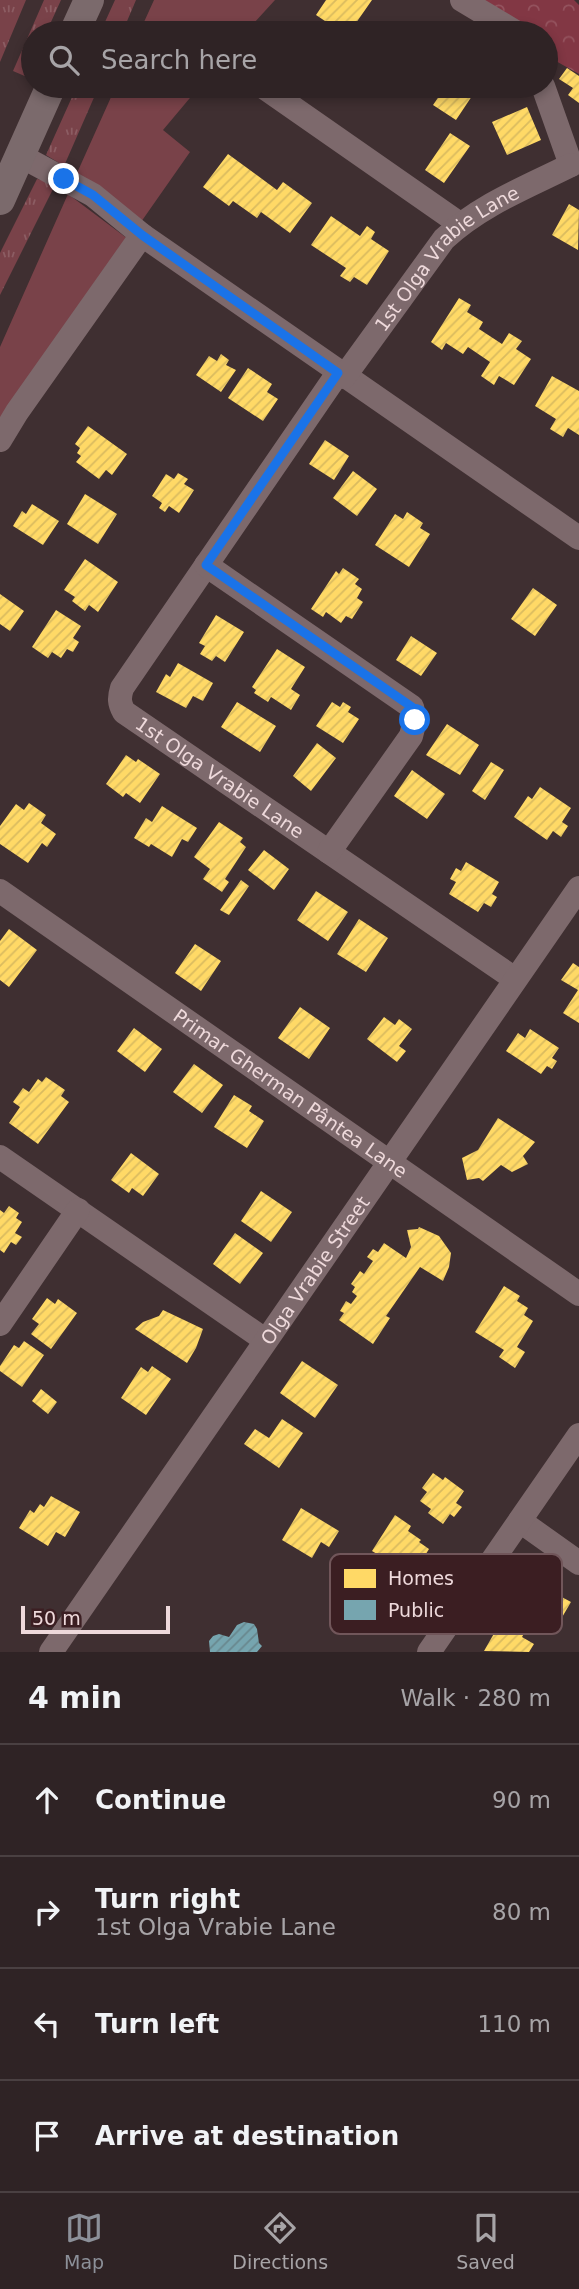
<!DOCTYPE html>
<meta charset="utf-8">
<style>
body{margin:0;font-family:"DejaVu Sans",sans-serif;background:#3b2f32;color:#f1f3f6}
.scale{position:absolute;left:21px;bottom:18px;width:149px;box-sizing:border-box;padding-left:7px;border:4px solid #eed9db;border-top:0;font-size:19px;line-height:24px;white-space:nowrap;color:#eed9db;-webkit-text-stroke:5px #3b1e22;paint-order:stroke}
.stop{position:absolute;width:21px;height:21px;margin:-16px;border:5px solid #1a73e8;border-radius:50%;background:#fff}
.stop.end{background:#1a73e8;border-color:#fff;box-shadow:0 2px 7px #0008}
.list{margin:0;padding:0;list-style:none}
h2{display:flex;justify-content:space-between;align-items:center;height:91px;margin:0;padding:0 28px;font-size:30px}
h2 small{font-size:23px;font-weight:400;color:#a7a4a7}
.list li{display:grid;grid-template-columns:46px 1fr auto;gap:21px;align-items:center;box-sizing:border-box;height:112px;padding:0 28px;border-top:2px solid #4a4042}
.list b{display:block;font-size:26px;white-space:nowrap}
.list p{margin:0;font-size:23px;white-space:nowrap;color:#a7a4a7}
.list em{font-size:23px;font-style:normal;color:#a7a4a7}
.icon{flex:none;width:38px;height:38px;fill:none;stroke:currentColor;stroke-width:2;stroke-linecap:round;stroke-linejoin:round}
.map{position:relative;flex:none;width:579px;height:1652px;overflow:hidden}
.search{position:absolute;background:#2f2325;box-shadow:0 4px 10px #0003;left:21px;right:21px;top:21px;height:77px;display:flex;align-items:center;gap:18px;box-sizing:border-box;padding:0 24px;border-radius:38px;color:#a7a4a7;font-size:26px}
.sheet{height:539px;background:#2f2325}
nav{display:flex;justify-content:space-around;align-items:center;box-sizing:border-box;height:98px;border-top:2px solid #4a4042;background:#2f2325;font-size:19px;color:#a7a4a7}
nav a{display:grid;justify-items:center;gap:4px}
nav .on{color:#8c9099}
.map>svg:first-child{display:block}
.grass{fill:url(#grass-tufts)}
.forest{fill:url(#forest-crowns)}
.garden{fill:#794249}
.homes{fill:url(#homes-hatch)}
.public{fill:url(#public-hatch)}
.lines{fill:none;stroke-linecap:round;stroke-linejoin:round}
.minor{stroke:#7d696c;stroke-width:24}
.major{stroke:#7b6a6c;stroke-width:30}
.route{stroke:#1a73e8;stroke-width:9}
.labels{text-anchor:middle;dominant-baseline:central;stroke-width:7;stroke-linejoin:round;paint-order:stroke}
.street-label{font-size:19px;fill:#eed9db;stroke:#3b1e22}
.key{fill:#3b1e22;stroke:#71565a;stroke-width:2}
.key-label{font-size:19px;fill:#eed9db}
</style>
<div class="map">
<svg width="579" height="1652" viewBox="0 0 579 1652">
<defs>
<pattern id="grass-tufts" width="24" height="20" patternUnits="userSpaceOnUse" patternTransform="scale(1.75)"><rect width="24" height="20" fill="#794249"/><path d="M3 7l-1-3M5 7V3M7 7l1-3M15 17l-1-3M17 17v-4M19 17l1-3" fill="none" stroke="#8c5d63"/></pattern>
<pattern id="forest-crowns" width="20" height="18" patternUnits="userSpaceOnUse" patternTransform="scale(1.75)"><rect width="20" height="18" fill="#823744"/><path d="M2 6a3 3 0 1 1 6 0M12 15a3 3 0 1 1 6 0" fill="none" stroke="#94535e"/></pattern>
<pattern id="homes-hatch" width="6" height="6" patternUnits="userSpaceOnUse" patternTransform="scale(1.75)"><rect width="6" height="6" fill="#ffd966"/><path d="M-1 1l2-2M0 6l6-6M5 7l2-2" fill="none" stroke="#dabb5f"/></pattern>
<pattern id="public-hatch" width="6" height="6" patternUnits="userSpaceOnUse" patternTransform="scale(1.75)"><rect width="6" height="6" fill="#76a5af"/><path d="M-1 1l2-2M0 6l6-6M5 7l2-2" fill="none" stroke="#68878e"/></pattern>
</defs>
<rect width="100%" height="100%" fill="#3f2f31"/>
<path class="grass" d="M 0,0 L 26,0 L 0,62 Z
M 44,0 L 61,0 L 46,33 L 33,33 L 33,63 L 27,77 L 13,71 Z
M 115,0 L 136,0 L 122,33 L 100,33 Z
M 77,86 L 99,86 L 64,166 L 46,155 Z
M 37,179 L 56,183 L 0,295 L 0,253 Z"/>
<path class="forest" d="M 483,0 L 574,0 L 579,5 L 579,74 L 554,60 L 546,49 L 546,33 L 532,33 Z"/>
<path class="garden" d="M 154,0 L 275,0 L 245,33 L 139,33 Z
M 116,86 L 200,86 L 163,130 L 190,152 L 141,222 L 77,173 Z
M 68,194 L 128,239 L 0,423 L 0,347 Z"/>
<path class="homes" d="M 326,0 L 372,0 L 349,33 L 343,33 L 316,15 Z
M 567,68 L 579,76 L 579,103 L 568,95 L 573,88 L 559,79 Z
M 446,86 L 466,86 L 463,90 L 472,96 L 456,120 L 433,105 Z
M 527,107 L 541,140 L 507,155 L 492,122 Z
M 450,133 L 470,146 L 444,183 L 425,170 Z
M 228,154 L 277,190 L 283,182 L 312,203 L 290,233 L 261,212 L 257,218 L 233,201 L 229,206 L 203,187 Z
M 569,204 L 579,210 L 578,250 L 552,235 Z
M 331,216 L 360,236 L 367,226 L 375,232 L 371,239 L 389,251 L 367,285 L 354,277 L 350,282 L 340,276 L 346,268 L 311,245 Z
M 459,298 L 471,305 L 467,312 L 483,322 L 479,329 L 502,344 L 509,333 L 522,341 L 516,349 L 531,359 L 514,385 L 499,376 L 494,385 L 481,376 L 490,362 L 468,347 L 463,354 L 446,343 L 442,350 L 431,342 Z
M 221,354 L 229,360 L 226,365 L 236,370 L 221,392 L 196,375 L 209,356 L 217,361 Z
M 248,368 L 272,384 L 267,392 L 278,399 L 263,421 L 228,398 Z
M 552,376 L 579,391 L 579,435 L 568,428 L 563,437 L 550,429 L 556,419 L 535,406 Z
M 88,426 L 127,454 L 112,475 L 106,470 L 99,479 L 76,462 L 81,456 L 77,453 L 80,448 L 75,444 Z
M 325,440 L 349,456 L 334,480 L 309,464 Z
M 353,471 L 377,489 L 357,516 L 333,498 Z
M 178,473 L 188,479 L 184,484 L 194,490 L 179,513 L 169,506 L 165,512 L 159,508 L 162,503 L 152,496 L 166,474 L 174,479 Z
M 85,494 L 117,514 L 98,544 L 67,524 Z
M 32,504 L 59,521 L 43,545 L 13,526 L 22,511 L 26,514 Z
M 407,512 L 423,523 L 420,528 L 430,534 L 409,567 L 375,545 L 395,514 L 403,519 Z
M 85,559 L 118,582 L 98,612 L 89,605 L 85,611 L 72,601 L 75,597 L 64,590 Z
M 343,568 L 359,579 L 355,584 L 362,589 L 357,598 L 363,602 L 352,619 L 346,616 L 341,623 L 326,612 L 323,617 L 311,609 L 336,571 L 339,574 Z
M 533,588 L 557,605 L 535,636 L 511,619 Z
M 0,594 L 24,611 L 10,631 L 0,624 Z
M 56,610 L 81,626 L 73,638 L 79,642 L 73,652 L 67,649 L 61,658 L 52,652 L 48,658 L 32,647 Z
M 216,615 L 244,632 L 225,662 L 216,656 L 212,661 L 200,654 L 205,646 L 199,643 Z
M 411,636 L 437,653 L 421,676 L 396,660 Z
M 277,649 L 305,667 L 291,689 L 300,695 L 291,710 L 271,697 L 268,702 L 254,693 L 256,690 L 252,687 Z
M 178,663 L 213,683 L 203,701 L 193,696 L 186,708 L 156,692 L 166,674 L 170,677 Z
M 237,702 L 276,726 L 260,752 L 221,727 Z
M 332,702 L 340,707 L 343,702 L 351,707 L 348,712 L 359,719 L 343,743 L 316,726 Z
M 447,724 L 479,745 L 460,775 L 426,755 Z
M 317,743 L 336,758 L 311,791 L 293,776 Z
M 126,755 L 136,762 L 138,759 L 160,774 L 140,803 L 126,793 L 123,797 L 106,784 Z
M 491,762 L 504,770 L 485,800 L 472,791 Z
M 412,770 L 445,794 L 427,819 L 394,796 Z
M 540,787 L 571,808 L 562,822 L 568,826 L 561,837 L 553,831 L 547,840 L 514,817 L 528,796 L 532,799 Z
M 29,803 L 46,815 L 41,823 L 56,834 L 47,847 L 42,843 L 28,863 L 0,844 L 0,826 L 16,804 L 24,810 Z
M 162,806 L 197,828 L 188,842 L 182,839 L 172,857 L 151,844 L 149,847 L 134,838 L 146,818 L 152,822 Z
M 219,822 L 243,838 L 240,842 L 246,847 L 225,879 L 229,882 L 222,892 L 203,879 L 210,869 L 194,857 Z
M 264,850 L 289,869 L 274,890 L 248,870 Z
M 466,862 L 499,882 L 492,894 L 497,897 L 491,907 L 484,903 L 478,912 L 449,894 L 456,882 L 450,879 L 456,868 L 461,871 Z
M 241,880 L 249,886 L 229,915 L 220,910 Z
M 316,891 L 348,912 L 328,941 L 297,920 Z
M 359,919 L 388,938 L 366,972 L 337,954 Z
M 9,929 L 37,950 L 9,987 L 0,980 L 0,941 Z
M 195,944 L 221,961 L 201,991 L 175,973 Z
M 573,963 L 579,967 L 579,1023 L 563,1013 L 578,990 L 561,980 Z
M 300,1007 L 330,1028 L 309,1059 L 278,1038 Z
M 384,1017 L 395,1025 L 399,1019 L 412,1029 L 399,1046 L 406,1051 L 397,1062 L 367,1039 Z
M 134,1028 L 162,1049 L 145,1072 L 117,1051 Z
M 530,1029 L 559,1048 L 552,1058 L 557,1061 L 552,1069 L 547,1066 L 541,1074 L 506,1051 L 518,1033 L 525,1038 Z
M 194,1064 L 223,1085 L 202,1113 L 173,1092 Z
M 46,1077 L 65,1090 L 61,1096 L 69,1102 L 38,1144 L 9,1123 L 20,1107 L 13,1102 L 23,1088 L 29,1092 L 38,1079 L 42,1082 Z
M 234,1095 L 252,1106 L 249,1111 L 264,1121 L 247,1148 L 214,1127 Z
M 498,1118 L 535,1142 L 523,1156 L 528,1164 L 512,1172 L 501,1165 L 483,1181 L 479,1178 L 467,1180 L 462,1158 L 478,1150 Z
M 131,1153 L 159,1174 L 143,1196 L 132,1188 L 129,1193 L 111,1180 Z
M 261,1191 L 292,1212 L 271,1242 L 241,1221 Z
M 9,1206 L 19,1213 L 16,1218 L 22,1222 L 15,1233 L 22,1237 L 16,1245 L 11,1242 L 4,1253 L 0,1250 L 0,1210 L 4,1213 Z
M 419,1227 L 439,1236 L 451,1253 L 449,1267 L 443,1281 L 420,1267 L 386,1316 L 390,1318 L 373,1344 L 339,1320 L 344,1313 L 340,1311 L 346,1301 L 351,1304 L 357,1296 L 352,1292 L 355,1287 L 351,1284 L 360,1271 L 364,1274 L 373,1261 L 367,1257 L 373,1249 L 378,1252 L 384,1243 L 406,1258 L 411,1247 L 407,1230 L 418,1229 Z
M 235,1233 L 263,1253 L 240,1284 L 213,1264 Z
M 504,1286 L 520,1296 L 517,1301 L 528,1308 L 524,1315 L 533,1321 L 517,1347 L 525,1352 L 515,1368 L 499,1357 L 504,1350 L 475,1332 Z
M 47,1298 L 55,1304 L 58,1299 L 77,1313 L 51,1349 L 31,1334 L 39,1324 L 32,1319 Z
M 163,1310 L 203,1329 L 196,1348 L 187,1363 L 135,1329 L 143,1322 L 159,1316 Z
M 24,1341 L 44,1355 L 22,1387 L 0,1371 L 0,1366 L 14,1345 L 19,1348 Z
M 302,1361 L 338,1385 L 315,1418 L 280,1393 Z
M 152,1366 L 171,1379 L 146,1415 L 121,1398 L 141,1367 L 148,1372 Z
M 41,1389 L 57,1402 L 48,1414 L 32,1401 Z
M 282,1419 L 303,1433 L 279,1468 L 244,1444 L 255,1429 L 269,1438 Z
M 433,1473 L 443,1480 L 445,1477 L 464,1491 L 456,1503 L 462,1507 L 454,1517 L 450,1514 L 443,1524 L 428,1513 L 431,1509 L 420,1501 L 427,1492 L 422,1488 Z
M 51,1496 L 80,1512 L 65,1537 L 56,1532 L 48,1546 L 19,1528 L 30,1510 L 34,1513 L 40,1504 L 44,1507 Z
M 301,1508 L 339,1531 L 329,1547 L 321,1542 L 312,1558 L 282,1540 Z
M 395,1515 L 411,1526 L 408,1531 L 421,1540 L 419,1542 L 429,1549 L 419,1565 L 414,1562 L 407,1572 L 372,1551 Z
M 535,1571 L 563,1588 L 558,1595 L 571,1602 L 554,1631 L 535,1619 L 531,1624 L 519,1617 L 524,1608 L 516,1602 Z
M 500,1623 L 514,1631 L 518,1623 L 527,1628 L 522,1637 L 534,1644 L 529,1652 L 484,1651 Z"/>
<path class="public" d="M 244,1622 L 254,1624 L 257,1629 L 259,1643 L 262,1646 L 257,1652 L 210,1652 L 209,1641 L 213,1636 L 219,1634 L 229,1637 L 237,1625 Z"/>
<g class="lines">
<g class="minor">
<path d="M 462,0 L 517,33"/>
<path d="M 262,86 L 460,224"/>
<path d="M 543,86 L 571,165"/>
<path d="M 21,156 L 93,195 L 142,235 L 579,538"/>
<path id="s1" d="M 338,373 L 122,688 C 119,698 119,703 124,712 L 515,979"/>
<path id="s2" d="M 344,377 L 444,239 C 480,205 527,187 571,165"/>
<path d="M 0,440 L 17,412 L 142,235"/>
<path d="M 206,565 L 412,707 L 415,720 L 411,736 L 329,852"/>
<path id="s3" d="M 0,891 L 579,1294"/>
<path d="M 0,1157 L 265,1340"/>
<path d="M 0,1324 L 78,1210"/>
<path d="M 520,1521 L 579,1563"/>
<path id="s4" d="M 51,1652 L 579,888"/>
<path d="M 429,1652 L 579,1435"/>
</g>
<path class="major" d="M 74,33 L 89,0
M 0,200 L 51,86"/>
</g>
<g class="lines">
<path class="route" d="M 64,179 L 93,195 L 142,235 L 338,373 L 206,565 L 412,707 L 415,720"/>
</g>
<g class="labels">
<g class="street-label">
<text stroke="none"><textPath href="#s2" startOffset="159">1st Olga Vrabie Lane</textPath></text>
<text stroke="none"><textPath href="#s1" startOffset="523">1st Olga Vrabie Lane</textPath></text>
<text stroke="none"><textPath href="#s3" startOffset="354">Primar Gherman Pântea Lane</textPath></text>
<text stroke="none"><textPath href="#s4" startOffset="464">Olga Vrabie Street</textPath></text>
</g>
</g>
<rect x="330" y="1554" width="232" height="80" rx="10" class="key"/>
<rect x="344" y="1569" width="32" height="19" fill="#ffd966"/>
<rect x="344" y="1600" width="32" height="20" fill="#76a5af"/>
<g class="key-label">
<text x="388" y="1585">Homes</text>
<text x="388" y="1617">Public</text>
</g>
</svg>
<div class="scale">50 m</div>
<div class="stop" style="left:415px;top:720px"></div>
<div class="stop end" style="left:64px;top:179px"></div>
<div class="search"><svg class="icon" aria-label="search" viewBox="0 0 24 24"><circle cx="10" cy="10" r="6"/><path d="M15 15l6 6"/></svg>Search here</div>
</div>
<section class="sheet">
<h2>4 min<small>Walk · 280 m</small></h2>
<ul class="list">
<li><svg class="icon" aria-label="ahead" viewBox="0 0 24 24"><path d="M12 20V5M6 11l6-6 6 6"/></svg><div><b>Continue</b></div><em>90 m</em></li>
<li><svg class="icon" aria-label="right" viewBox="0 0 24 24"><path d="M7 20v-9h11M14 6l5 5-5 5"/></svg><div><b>Turn right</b><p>1st Olga Vrabie Lane</p></div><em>80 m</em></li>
<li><svg class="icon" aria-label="left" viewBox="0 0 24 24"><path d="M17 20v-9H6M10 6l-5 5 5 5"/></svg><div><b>Turn left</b></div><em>110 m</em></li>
<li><svg class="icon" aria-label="arrive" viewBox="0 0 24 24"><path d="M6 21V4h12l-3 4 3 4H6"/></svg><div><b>Arrive at destination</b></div></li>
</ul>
</section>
<nav>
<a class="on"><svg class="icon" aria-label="map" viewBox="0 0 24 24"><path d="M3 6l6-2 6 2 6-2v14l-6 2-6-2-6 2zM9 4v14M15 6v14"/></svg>Map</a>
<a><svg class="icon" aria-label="directions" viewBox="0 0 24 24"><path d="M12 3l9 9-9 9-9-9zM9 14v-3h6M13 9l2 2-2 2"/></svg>Directions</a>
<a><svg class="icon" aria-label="saved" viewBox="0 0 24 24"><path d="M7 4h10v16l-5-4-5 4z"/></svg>Saved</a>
</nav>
